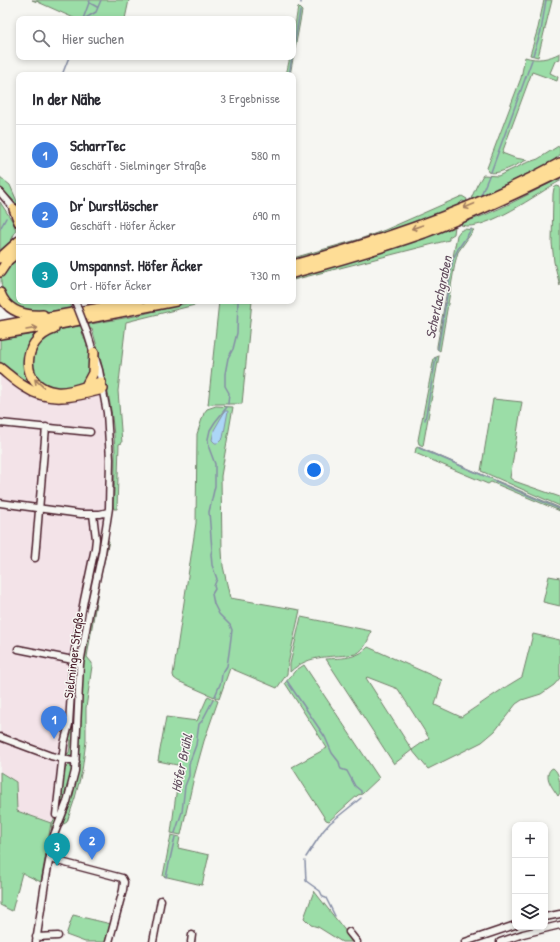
<!DOCTYPE html>
<html lang="de">
<meta charset="utf-8">
<style>
body{margin:0;font-family:"Patrick Hand",sans-serif;background:#f7f7f7;color:#2b2b33}
.controls{position:absolute;right:12px;bottom:12px;display:grid;overflow:hidden;border-radius:8px;box-shadow:0 2px 6px #0003}
.controls button{width:36px;height:36px;display:grid;place-items:center;padding:0;border:0;border-bottom:1px solid #e1e1e2;background:#fff;color:#2b2b33;font:20px sans-serif}
.you{position:absolute;left:314px;top:470px;width:14px;height:14px;margin:-10px;border:3px solid #fff;border-radius:50%;background:#1a73e8;box-shadow:0 0 0 6px #1a73e833}
.badge{display:grid;place-items:center;width:26px;height:26px;border-radius:50%;background:#111827;color:#fff;font-size:13px;font-weight:700}
.pin{position:absolute;translate:-50% -33px;filter:drop-shadow(0 1px 2px #0008)}
.pin::after{content:'';position:absolute;top:21px;width:14px;height:12px;background:inherit;clip-path:polygon(0 0,100% 0,50% 100%)}
.list{margin:0;padding:0;list-style:none}
h2{display:flex;justify-content:space-between;align-items:center;height:52px;margin:0;padding:0 16px;font-size:17px}
h2 small{font-size:13px;font-weight:400;color:#7c7c81}
.list li{display:grid;grid-template-columns:26px 1fr auto;gap:12px;align-items:center;box-sizing:border-box;height:60px;padding:0 16px;border-top:1px solid #e1e1e2}
.list b{display:block;font-size:15px;white-space:nowrap}
.list p{margin:0;font-size:13px;white-space:nowrap;color:#7c7c81}
.list em{font-size:13px;font-style:normal;color:#7c7c81}
.icon{flex:none;width:22px;height:22px;fill:none;stroke:currentColor;stroke-width:2;stroke-linecap:round;stroke-linejoin:round}
.map{position:relative;flex:none;width:560px;height:942px;overflow:hidden}
.search{position:absolute;background:#fff;box-shadow:0 2px 6px #0003;left:16px;top:16px;width:280px;height:44px;display:flex;align-items:center;gap:10px;box-sizing:border-box;padding:0 14px;border-radius:8px;color:#7c7c81;font-size:15px}
.panel{position:absolute;background:#fff;box-shadow:0 2px 6px #0003;left:16px;top:72px;width:280px;height:232px;border-radius:8px}
.map>svg:first-child{display:block}
.built{fill:#f3e3e8}
.green{fill:#9bdda7;stroke:#727e69;fill-rule:evenodd}
.water{fill:#acd6f7;stroke:#858da5}
.lines{fill:none;stroke-linecap:round;stroke-linejoin:round}
.stream{stroke:#858da5;stroke-width:1.5}
.minor-casing{stroke:#4a1f2b;stroke-width:9}
.highway-casing{stroke:#4a1f2b;stroke-width:12}
.minor{stroke:#f6f6f2;stroke-width:6}
.highway{stroke:#fedd96;stroke-width:9}
.minor-bridge-casing{stroke:#4a1f2b;stroke-width:9;stroke-linecap:butt}
.minor-bridge{stroke:#f6f6f2;stroke-width:6}
.oneway{stroke:#a47e60}
.labels{text-anchor:middle;dominant-baseline:central;stroke-width:3;stroke-linejoin:round;paint-order:stroke}
.street-label{font-size:13px;fill:#4a1f2b;stroke:#f6f6f2}
.water-label{font-size:14px;font-style:italic;fill:#624d5e;stroke:#f6f6f2}
</style>
<div class="map">
<svg width="560" height="942" viewBox="0 0 560 942">
<rect width="100%" height="100%" fill="#f6f6f2"/>
<filter id="ink" filterUnits="userSpaceOnUse"><feTurbulence type="fractalNoise" baseFrequency=".025" numOctaves="2"/><feDisplacementMap in="SourceGraphic" scale="8" xChannelSelector="R" yChannelSelector="G"/><feConvolveMatrix kernelMatrix="1 2 1 2 8 2 1 2 1" color-interpolation-filters="sRGB"/></filter>
<g filter="url(#ink)">
<path class="built" d="M 0,368 L 103,389 L 110,487 L 89,613 L 76,755 L 58,824 L 16,811 L 17,783 L 0,771 Z"/>
<path class="green" d="M 32,0 L 129,0 L 125,19 L 76,19 L 38,2 L 38,1 L 37,2 Z
M 544,0 L 552,0 L 538,57 L 530,55 L 538,28 Z
M 298,7 L 302,11 L 290,75 L 286,75 L 290,57 L 293,57 L 293,38 Z
M 560,53 L 560,59 L 555,61 L 550,73 L 558,77 L 557,81 L 532,72 L 502,153 L 515,158 L 527,160 C 517,164 498,176 488,172 L 487,168 L 521,78 L 525,57 C 538,61 548,59 560,53 Z
M 560,145 L 560,155 L 551,162 L 495,190 L 470,201 L 477,185 L 483,175 L 498,176 L 526,163 L 538,159 Z
M 0,177 L 10,185 L 19,206 L 0,187 Z
M 560,178 L 560,181 C 538,193 485,233 461,225 L 462,223 C 496,213 528,194 560,178 Z
M 557,186 L 560,187 L 560,286 L 554,262 L 552,243 L 553,194 L 554,188 Z
M 462,196 L 467,199 L 466,202 L 462,201 L 454,209 L 391,232 L 345,247 L 293,260 L 293,258 L 360,239 L 385,230 Z
M 0,202 L 13,222 L 16,230 L 11,241 L 0,252 Z
M 455,226 L 454,234 L 449,237 L 449,240 L 293,280 L 293,276 Z
M 464,229 L 474,230 L 473,231 L 458,252 L 455,263 L 440,351 L 437,349 L 437,346 L 457,235 L 460,231 Z
M 19,253 L 19,301 L 69,301 L 72,308 L 41,313 L 16,309 C 6,297 0,292 1,275 Z
M 196,301 L 211,301 L 126,322 L 118,391 L 122,443 L 119,444 L 117,509 L 114,509 C 112,503 114,499 114,493 C 115,479 115,465 115,450 C 113,408 104,369 92,329 L 82,332 L 89,351 L 90,371 L 84,383 L 63,390 L 41,384 L 31,370 L 32,353 L 47,335 L 58,330 L 135,316 Z
M 219,301 L 252,301 L 242,404 L 213,404 L 208,405 Z
M 39,333 L 28,349 L 39,393 L 0,366 L 0,339 Z
M 439,356 L 423,446 L 419,444 L 418,440 L 434,358 Z
M 493,399 L 522,402 L 510,478 L 514,481 L 560,497 L 560,506 L 481,471 Z
M 216,406 L 233,407 L 221,476 L 222,550 L 223,566 L 230,598 L 300,610 L 288,664 L 287,674 L 277,688 L 230,668 L 219,699 L 178,681 L 174,678 L 173,675 L 196,523 L 197,434 L 204,413 L 207,409 Z
M 418,447 L 560,508 L 560,511 L 491,482 L 488,484 L 415,453 L 416,448 Z
M 107,540 L 109,541 L 100,579 L 87,657 L 92,663 L 92,666 L 86,708 L 86,741 L 82,771 L 75,798 L 67,822 L 64,824 L 60,822 L 69,800 C 78,713 83,625 107,540 Z
M 96,552 L 98,552 L 84,619 L 79,655 L 73,752 L 71,757 L 66,754 L 69,753 L 71,740 L 68,740 L 75,660 Z
M 549,576 L 560,578 L 560,606 L 543,602 Z
M 301,617 L 371,631 C 368,641 366,648 356,654 C 332,658 310,653 290,672 L 290,664 Z
M 533,634 L 560,640 L 560,678 L 554,685 L 541,694 L 522,700 L 516,704 L 495,731 L 482,742 L 428,769 L 412,750 L 394,764 L 326,659 C 341,658 357,659 368,647 L 442,680 L 435,705 L 461,717 C 481,704 501,689 522,677 ZM 367,677 L 398,689 L 429,738 L 412,750 L 366,678 Z
M 304,665 L 379,778 L 362,794 L 358,795 L 329,821 L 326,820 L 292,767 L 327,748 L 285,683 L 295,671 Z
M 208,696 L 218,701 L 204,741 L 194,777 L 181,835 L 171,833 L 176,794 L 182,766 L 158,761 L 166,717 L 197,721 Z
M 69,765 L 72,767 L 68,790 L 51,831 L 52,823 L 58,813 L 65,769 Z
M 553,768 C 560,773 560,784 560,793 L 558,796 C 553,788 543,777 551,769 Z
M 0,772 L 16,782 L 17,811 L 51,823 L 41,882 L 22,873 L 12,911 L 0,905 Z
M 171,835 L 180,837 L 178,848 L 209,855 L 202,885 L 163,876 Z
M 314,891 L 354,942 L 342,942 L 318,927 L 311,925 L 304,918 Z
M 73,915 L 111,924 L 107,942 L 85,942 L 66,935 Z"/>
<path class="water" d="M 225,411 L 228,411 L 223,438 L 218,443 L 215,443 L 212,440 L 214,430 Z"/>
<g class="lines">
<path class="stream" d="M 90,3 L 97,7
M 301,3 L 301,0
M 83,19 L 90,0
M 84,19 L 96,12 L 101,0
M 293,51 L 300,11
M 533,55 L 541,31 L 546,0
M 62,75 L 69,57
M 289,75 L 292,57
M 491,172 L 532,60
M 481,195 L 489,176
M 0,229 L 6,218
M 438,349 L 453,259 L 458,249 L 469,233 L 471,229
M 228,404 L 229,393 L 225,386 L 225,374 L 228,358 L 233,349 L 237,333 L 238,301
M 425,420 L 436,358
M 419,448 L 489,478
M 493,480 L 560,509
M 287,681 L 325,737 L 332,753 L 339,762 L 340,767 L 341,769 L 347,771 L 355,786 L 361,791 L 361,793
M 215,696 L 221,682 L 222,674 L 227,666 L 229,653 L 232,630 L 230,625 L 219,614 L 214,604 L 212,594 L 215,589 L 214,586 L 217,579 L 212,565 L 211,554 L 212,550 L 209,512 L 215,486 L 215,464 L 209,448 L 208,439 L 210,430 L 215,422 L 227,407
M 175,833 L 182,812 L 185,786 L 189,776 L 189,764 L 196,745 L 199,724 L 202,721 L 213,700
M 306,857 L 323,831 L 330,823 L 361,798
M 305,861 L 306,881 L 320,891 L 323,897 L 326,898 L 335,916
M 166,877 L 175,837"/>
<defs>
<path id="minor" d="M 0,192 L 16,211
M 0,423 L 90,432
M 0,503 L 81,514 L 100,514 L 108,512
M 35,558 L 46,427
M 18,649 L 73,660
M 0,737 L 51,756 L 76,762
M 56,815 L 64,744 L 69,724 L 73,660 L 84,600 L 95,548 L 96,539 L 93,514
M 50,859 L 122,878 L 124,882 L 123,890 L 109,942
M 545,917 L 560,914
M 349,932 L 357,942
M 36,937 L 58,936
M 36,942 L 45,883 L 54,835 L 67,802 L 75,771 L 80,664 L 89,613 L 102,553 L 109,508 L 110,459 L 107,413 L 99,370 L 87,332
M 153,942 L 161,900
M 191,942 L 192,935
M 465,942 L 515,925
M 500,942 L 523,934 L 560,925"/>
<path id="highway" d="M 14,209 L 19,222
M 0,258 L 19,241
M 293,265 C 385,240 476,209 560,163
M 0,272 L 8,260 L 19,251
M 293,273 C 337,261 381,248 424,233 C 471,215 515,194 560,172
M 0,293 C 7,312 25,316 43,315
M 0,326 L 139,301
M 54,329 C 20,340 19,388 56,392 C 71,394 87,385 101,382
M 0,334 L 54,325 L 176,301
M 0,368 C 8,374 16,382 25,387 C 50,404 76,396 103,389
M 86,386 L 93,373 L 94,352"/>
</defs>
<use href="#minor" class="minor-casing"/>
<use href="#highway" class="highway-casing"/>
<use href="#minor" class="minor"/>
<use href="#highway" class="highway"/>
<defs>
<path id="minor-bridge" d="M 75,301 L 87,332"/>
</defs>
<use href="#minor-bridge" class="minor-bridge-casing"/>
<use href="#minor-bridge" class="minor-bridge"/>
</g>
<defs><path id="oneway-shaft" d="M-6 0H5M1.5-3L5.5 0L1.5 3" fill="none" stroke-width="1.6" stroke-linecap="round" stroke-linejoin="round"/></defs>
<g class="oneway">
<use href="#oneway-shaft" transform="translate(469 206) rotate(157)"/>
<use href="#oneway-shaft" transform="translate(417 227) rotate(161)"/>
<use href="#oneway-shaft" transform="translate(32 329) rotate(-10)"/>
<use href="#oneway-shaft" transform="translate(39 383) rotate(-137)"/>
</g>
</g>
<g class="labels">
<g class="street-label">
<text transform="translate(73 655) rotate(-83)">Sielminger Straße</text>
</g>
<g class="water-label">
<text transform="translate(438 297) rotate(-78)">Scherlachgraben</text>
<text transform="translate(181 763) rotate(-78)">Höfer Brühl</text>
</g>
</g>
</svg>
<div class="controls">
<button>+</button>
<button>−</button>
<button><svg class="icon" aria-label="layers" viewBox="0 0 24 24"><path d="M12 4l9 5-9 5-9-5zM3 14l9 5 9-5"/></svg></button>
</div>
<div class="you"></div>
<div class="pin badge" style="left:54px;top:739px;background:#3f7fe0">1</div>
<div class="pin badge" style="left:92px;top:860px;background:#3f7fe0">2</div>
<div class="pin badge" style="left:57px;top:866px;background:#0f9aa8">3</div>
<div class="search"><svg class="icon" aria-label="search" viewBox="0 0 24 24"><circle cx="10" cy="10" r="6"/><path d="M15 15l6 6"/></svg>Hier suchen</div>
<section class="panel">
<h2>In der Nähe<small>3 Ergebnisse</small></h2>
<ul class="list">
<li><span class="badge" style="background:#3f7fe0">1</span><div><b>ScharrTec</b><p>Geschäft · Sielminger Straße</p></div><em>580 m</em></li>
<li><span class="badge" style="background:#3f7fe0">2</span><div><b>Dr' Durstlöscher</b><p>Geschäft · Höfer Äcker</p></div><em>690 m</em></li>
<li><span class="badge" style="background:#0f9aa8">3</span><div><b>Umspannst. Höfer Äcker</b><p>Ort · Höfer Äcker</p></div><em>730 m</em></li>
</ul>
</section>
</div>
